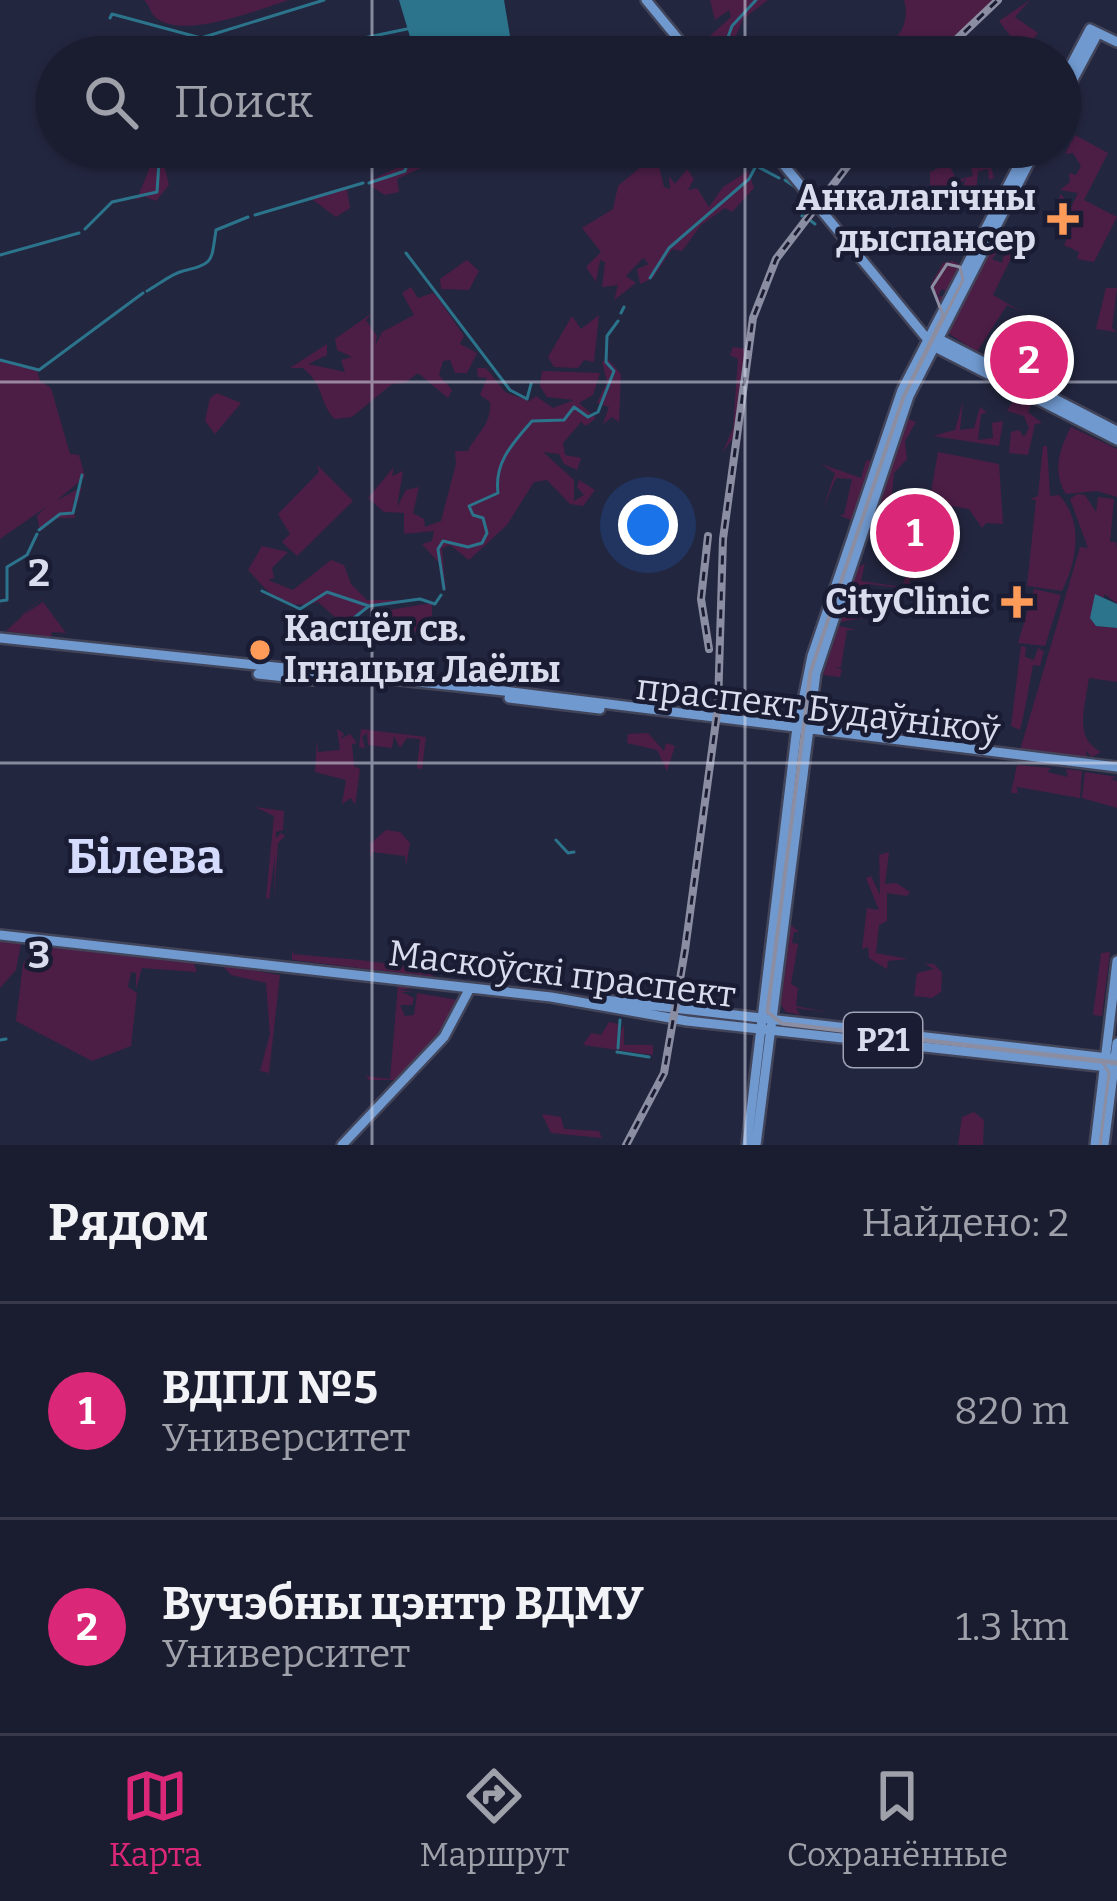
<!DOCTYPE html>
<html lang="ru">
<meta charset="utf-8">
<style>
body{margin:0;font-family:Bitter,serif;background:#232537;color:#f1f3f6}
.you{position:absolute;left:648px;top:525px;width:42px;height:42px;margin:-30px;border:9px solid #fff;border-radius:50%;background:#1a73e8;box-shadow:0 0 0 18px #1a73e833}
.badge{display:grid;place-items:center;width:78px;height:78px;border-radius:50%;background:#db2777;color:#fff;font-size:39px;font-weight:700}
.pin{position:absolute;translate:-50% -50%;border:6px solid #fff;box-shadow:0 3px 12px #0006}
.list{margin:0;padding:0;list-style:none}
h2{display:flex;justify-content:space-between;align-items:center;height:156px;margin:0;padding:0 48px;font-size:51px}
h2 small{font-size:39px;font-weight:400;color:#9fa1aa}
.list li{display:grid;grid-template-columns:78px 1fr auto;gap:36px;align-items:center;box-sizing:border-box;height:216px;padding:0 48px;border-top:3px solid #383a4b}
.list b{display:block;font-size:45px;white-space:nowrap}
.list p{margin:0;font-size:39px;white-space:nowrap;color:#9fa1aa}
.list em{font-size:39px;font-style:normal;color:#9fa1aa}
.icon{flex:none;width:66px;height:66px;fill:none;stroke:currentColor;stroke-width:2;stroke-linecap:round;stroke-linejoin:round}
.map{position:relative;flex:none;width:1117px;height:1145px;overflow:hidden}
.search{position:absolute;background:#1a1c2f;box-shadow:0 3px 9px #0004;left:36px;right:36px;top:36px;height:132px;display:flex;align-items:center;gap:30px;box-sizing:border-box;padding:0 42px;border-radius:66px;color:#9fa1aa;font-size:45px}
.sheet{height:588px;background:#1a1c2f}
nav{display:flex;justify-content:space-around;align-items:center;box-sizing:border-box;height:168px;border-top:3px solid #383a4b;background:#1a1c2f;font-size:33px;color:#9fa1aa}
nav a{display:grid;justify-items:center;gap:6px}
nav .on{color:#db2777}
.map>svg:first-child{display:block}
.green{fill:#4c1e46}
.water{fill:#2b748c}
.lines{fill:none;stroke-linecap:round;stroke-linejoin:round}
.stream{stroke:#2b748c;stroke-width:3}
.major-casing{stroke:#424459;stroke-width:14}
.major{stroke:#7099cf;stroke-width:9}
.tram{stroke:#8b8ea2;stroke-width:3}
.rail-casing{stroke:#8b8ea2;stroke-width:8}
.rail{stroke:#1a1c34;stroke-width:3;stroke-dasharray:9;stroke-linecap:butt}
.grid{fill:none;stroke:#d9dced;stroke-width:3;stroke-opacity:0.55}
.poi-dot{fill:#fe9b59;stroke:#1a1c34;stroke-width:4.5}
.labels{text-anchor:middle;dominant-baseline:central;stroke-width:9;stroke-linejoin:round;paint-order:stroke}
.shield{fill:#1a1c34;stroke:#a0a2b6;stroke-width:3}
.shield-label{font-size:33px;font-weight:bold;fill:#d9dced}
.poi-label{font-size:36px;font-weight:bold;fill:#d9dced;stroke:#1a1c34;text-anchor:end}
.street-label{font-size:36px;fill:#d9dced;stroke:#1a1c34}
.district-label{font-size:48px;font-weight:bold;fill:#d5dbfc;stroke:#1a1c34}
.grid-label{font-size:39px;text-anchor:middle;font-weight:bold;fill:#d9dced;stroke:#1a1c34;stroke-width:9;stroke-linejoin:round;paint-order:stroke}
</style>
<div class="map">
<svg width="1117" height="1145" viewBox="0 0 1117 1145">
<rect width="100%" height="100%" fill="#23263f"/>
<path class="green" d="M 144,0 L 289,0 C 260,9 180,42 154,16 C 150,11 149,4 144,0 Z
M 710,0 L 768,0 L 743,19 L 733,43 L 716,46 L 730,57 L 704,52 L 704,41 L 731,17 L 729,10 L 715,20 Z
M 904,0 L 993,0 L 934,57 L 904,57 L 910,49 L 890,57 L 888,42 C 904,36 909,16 904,0 Z
M 1030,0 L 1015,17 L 1038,33 L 1023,53 L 999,21 Z
M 1075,135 L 1108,153 L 1084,200 L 1117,217 L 1094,262 L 1077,259 L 1079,252 L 1064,245 L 1068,237 L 1058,229 L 1063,219 L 1072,228 L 1075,225 L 1064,217 L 1068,207 L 1061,215 L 1055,205 L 1061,194 L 1071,207 L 1078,193 L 1060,190 L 1070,182 L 1069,173 L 1076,175 L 1081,166 L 1073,153 L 1065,154 Z
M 166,147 L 162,157 L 169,185 L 156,201 L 143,196 L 136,201 L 149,170 L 148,148 Z
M 402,147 L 427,147 L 421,168 L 397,179 L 399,192 L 385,195 L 372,187 L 371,180 L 401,166 Z
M 945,147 L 985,147 L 994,178 L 989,180 L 988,169 L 978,171 L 976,193 L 983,187 L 986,192 L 972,203 L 960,196 L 966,178 L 943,204 L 930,200 L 930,172 L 948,163 L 957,180 L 973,176 L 967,149 L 956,154 L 956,149 Z
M 656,154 L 664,187 L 670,189 L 669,176 L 675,184 L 687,169 L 694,179 L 688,190 L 697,188 L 709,207 L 723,187 L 748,171 L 754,188 L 732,212 L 725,208 L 701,225 L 682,251 L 672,249 L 653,278 L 640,284 L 637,269 L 649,264 L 643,258 L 626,276 L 636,283 L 614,300 L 618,285 L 602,287 L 605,262 L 600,260 L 596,282 L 586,267 L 601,252 L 582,228 L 613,209 L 618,186 Z
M 359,183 L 347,190 L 350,208 L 336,217 L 309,197 Z
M 993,237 L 1004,243 L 992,259 L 1002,263 L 1007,244 L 1014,252 L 993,295 L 1022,312 L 1007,305 L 977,352 L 948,333 Z
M 467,260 L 479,271 L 469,290 L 441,289 L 440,279 Z
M 953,261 L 961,265 L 950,293 L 942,289 L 937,297 L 947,295 L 940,311 L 931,284 L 943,263 Z
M 411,287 L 418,298 L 433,293 L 438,298 L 464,336 L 460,344 L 477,353 L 467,373 L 455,373 L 450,360 L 443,361 L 439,375 L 452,390 L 448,398 L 418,373 L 405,383 L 392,384 L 352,417 L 335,419 C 320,406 325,386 303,368 L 290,368 L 327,344 L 327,355 L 308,364 L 345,372 L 341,360 L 352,357 L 337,350 L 335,339 L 372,313 L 366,320 L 377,336 L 375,346 L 382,332 L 414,315 L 402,293 Z
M 1106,288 L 1117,288 L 1112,328 L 1117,332 L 1096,329 Z
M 599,315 L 594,362 L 584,360 L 578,368 L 554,367 L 548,357 L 572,316 L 581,329 Z
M 733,347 L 745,349 L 745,361 L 734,437 L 723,452 L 733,428 L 738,359 L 730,355 Z
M 607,358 L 621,374 L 619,422 L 612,417 L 603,424 L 609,407 L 597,403 L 607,382 L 602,362 Z
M 0,361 L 37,370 L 40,381 L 51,388 L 70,454 L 79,455 L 85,477 L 56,501 L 82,487 L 78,502 L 73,500 L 75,518 L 56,518 L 40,532 L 37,516 L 46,507 L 0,539 Z
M 477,368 L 486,368 L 505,392 L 529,401 L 536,396 L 553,408 L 574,400 L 547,397 L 540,386 L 542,371 L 600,373 L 593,395 L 579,403 L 596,418 L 586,426 L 581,422 L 563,443 L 565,455 L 581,458 L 577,470 L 564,464 L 559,454 L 543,452 L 574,480 L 574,501 L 584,495 L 577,487 L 579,480 L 595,490 L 583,506 L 570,504 L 547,480 L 534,482 L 507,525 L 469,560 L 450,545 L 442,548 L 446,592 L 439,563 L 422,544 L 432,541 L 434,531 L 404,534 L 404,513 L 384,512 L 368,498 L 394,467 L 392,476 L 403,471 L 397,507 L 406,490 L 419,487 L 413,513 L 424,519 L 425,527 L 441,521 L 456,464 L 455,451 L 468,451 C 476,434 492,425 490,402 L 480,395 L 487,378 L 478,377 Z
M 217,393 L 241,403 L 215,434 L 205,421 L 210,398 Z
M 1017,394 L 1033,401 L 1028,412 L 1042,423 L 1035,424 L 1028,455 L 1009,453 L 1011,432 L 1019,430 L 1024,437 L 1029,428 L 1024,416 L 1007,411 Z
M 963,401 L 960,430 L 974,428 L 980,407 L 987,413 L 981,414 L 978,440 L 993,438 L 992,423 L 1003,421 L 999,446 L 933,436 L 955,430 Z
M 905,418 L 916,422 L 905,441 L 907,459 L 894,473 L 890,518 L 877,516 Z
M 1071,427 L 1117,449 L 1117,497 L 1097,491 L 1066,494 C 1052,472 1059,450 1071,427 Z
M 1043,446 L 1047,446 L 1050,496 L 1059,495 C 1084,522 1077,561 1062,591 L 1027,586 L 1036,500 L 1030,499 L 1038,496 Z
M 938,452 L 999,464 L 1003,524 L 986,523 L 982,528 L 969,509 L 943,505 L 931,492 Z
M 871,460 L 853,521 L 839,515 L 844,515 L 852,479 L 836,478 L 823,509 L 835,473 L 821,464 L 861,478 L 866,461 Z
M 317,465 L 353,501 L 297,556 L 282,542 L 290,534 L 278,514 L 319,472 Z
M 1077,494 L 1085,495 L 1096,512 L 1098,497 L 1114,499 L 1110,542 L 1116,542 L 1117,549 L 1117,604 L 1105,594 L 1094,618 L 1097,626 L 1117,628 L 1117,682 L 1089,678 C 1085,708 1073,738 1101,752 L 1092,757 L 1085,750 L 1087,756 L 1055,758 L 1020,750 L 1080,547 L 1088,548 L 1070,499 Z
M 262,546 L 288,552 L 272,568 L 274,578 L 268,580 L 293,590 L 331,560 L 344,565 L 351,584 L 367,600 L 408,600 L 374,605 L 344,625 L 318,602 C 281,612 271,594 248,570 Z
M 856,563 L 858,568 L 865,563 L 861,581 L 902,587 L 906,575 L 921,580 L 910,579 L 909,589 L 868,584 L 863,618 L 840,622 L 844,605 L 838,621 L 844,600 L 863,604 L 865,585 L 848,588 L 845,595 Z
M 1034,589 L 1061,595 L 1045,646 L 1018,643 Z
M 48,593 L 19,618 L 43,602 L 66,633 L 52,632 L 51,637 L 6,631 Z
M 432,603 L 432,616 L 408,638 L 385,644 L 388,633 L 399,631 L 389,610 Z
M 839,626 L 857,630 L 847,630 L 841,667 L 835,667 L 842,669 L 840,677 L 823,675 Z
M 1021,646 L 1026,647 L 1025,657 L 1034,660 L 1038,648 L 1044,651 L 1040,666 L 1033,665 C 1029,686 1026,707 1020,730 L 1011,726 Z
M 337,729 L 344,734 L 340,739 L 350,734 L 357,743 L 352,744 L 354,766 L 360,769 L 355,805 L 351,798 L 342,804 L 346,780 L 315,772 L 317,740 L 318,752 L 340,750 Z
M 361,729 L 426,737 L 422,769 L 417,768 L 420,739 L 407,738 L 400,748 L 394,736 L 392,748 L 368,745 L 367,733 L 362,737 L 365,748 L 359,747 Z
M 648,733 L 664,751 L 666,743 L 675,746 L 667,771 L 657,750 L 627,743 L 628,734 Z
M 1017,765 L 1051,768 L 1047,772 L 1068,777 L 1066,769 L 1082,771 L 1080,798 L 1017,787 L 1015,781 L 1018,793 L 1011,793 Z
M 1085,772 L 1117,777 L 1110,779 L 1117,781 L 1117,808 L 1082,798 Z
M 255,807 L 284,811 L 283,830 L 276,832 L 276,838 L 281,833 L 285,836 L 278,843 L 274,899 L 275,855 L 269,899 L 266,898 L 274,816 Z
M 386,830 L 400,832 L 410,843 L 406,866 L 405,856 L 372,852 L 370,859 L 370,844 Z
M 879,847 L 879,855 L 889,852 L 885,884 L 896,883 L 910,892 L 907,896 L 887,893 L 887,921 L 879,925 L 876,953 L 908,959 L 888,961 L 887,969 L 869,958 L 868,947 L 862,949 L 867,908 L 879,910 L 866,878 L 871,876 L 880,895 Z
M 791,925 L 799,932 L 794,932 L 792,943 L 798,944 L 791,984 L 798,988 L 796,1006 L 826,1012 L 796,1008 L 800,1015 L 786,1012 L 781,1005 Z
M 0,939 L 21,944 L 16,970 L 0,988 Z
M 39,943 L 193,961 L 197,972 L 142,968 L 136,989 L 136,973 L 131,972 L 128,987 L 137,993 L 131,1046 L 92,1061 L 16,1021 L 23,964 Z
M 292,949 L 293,954 C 328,958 408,961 436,977 L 292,960 Z
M 1110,952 L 1102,1016 L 1093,1015 L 1101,953 Z
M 925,964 L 934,964 L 942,973 L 941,992 L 932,998 L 914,996 L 917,973 L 934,969 Z
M 222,965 L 280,975 L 269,1073 L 260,1071 L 270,1034 L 266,983 L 231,975 Z
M 398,985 L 414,988 L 399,990 L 414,992 L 402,992 L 414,998 L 412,1005 L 400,1005 L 405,1016 L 414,1015 L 417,993 L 458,1000 L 448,1025 L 401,1080 L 369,1080 L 366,1076 L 390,1079 Z
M 609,1022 L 619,1024 L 617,1041 L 624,1024 L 624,1045 L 653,1045 L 653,1055 L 583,1045 L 591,1033 L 601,1035 Z
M 974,1112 L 984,1120 L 983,1145 L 958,1145 L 962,1117 Z
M 542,1114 L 561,1117 L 564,1129 L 599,1131 L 602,1138 L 551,1133 Z"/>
<path class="water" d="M 399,0 L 504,0 L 511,42 L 491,57 L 416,57 Z
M 1095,594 L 1117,604 L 1117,628 L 1096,626 L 1090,618 Z"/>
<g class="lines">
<path class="stream" d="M 110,18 L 112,14 L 201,38 L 324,0
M 344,42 L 407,29
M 201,57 L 210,37
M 724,57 L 715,55 L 716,38 L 727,40 L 732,26 L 756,0
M 775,147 L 785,152
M 760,168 L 779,178
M 785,180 L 798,189
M 369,183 L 405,171 L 412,147
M 255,215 L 363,183
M 802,216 L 807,203
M 811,221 L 815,224
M 85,229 L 112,202 L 157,192 L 160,147
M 406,253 L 510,390 L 527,399 L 531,384
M 0,255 L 79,233
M 650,278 L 669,248 L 749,179 L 763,153 L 757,147
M 147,291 C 158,285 171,274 183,271 C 214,263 211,263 216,230 L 248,217
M 621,313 L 624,307
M 0,360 L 39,370 L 143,293
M 39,530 L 60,514 L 73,513 L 82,475
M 444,589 L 438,549 L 443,541 L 468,547 L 482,543 L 487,533 L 483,518 L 473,515 L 469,506 L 498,493 C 494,462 513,443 532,421 L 564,420 L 574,407 L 588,417 L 598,412 L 614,371 L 606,362 L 607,336 L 618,321
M 262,591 L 300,609 L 327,592 L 369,606 L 420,599 L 435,604 L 441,595
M 0,601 L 7,600 L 7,567 L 27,555 L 37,534
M 317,635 L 330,637 L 369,606
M 556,840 L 568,853 L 574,852
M 0,1040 L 6,1039
M 618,1048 L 620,1020
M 617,1052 L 649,1057"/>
<defs>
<path id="major" d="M 646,0 L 693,57
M 1060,86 L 1090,29 L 1117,42
M 1060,104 L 1098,33
M 769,147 L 933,346 L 1117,440
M 935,337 L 1117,431
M 0,638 L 504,691 L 1117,767
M 258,674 L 313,680
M 509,698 L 600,709
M 0,935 L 551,997 L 687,1021 L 1117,1068
M 604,1000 L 1117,1059
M 342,1145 L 444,1037 L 470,988
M 747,1145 L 796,735 L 812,656 L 902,390 L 1028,147
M 756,1145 L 816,673 L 909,396 L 1037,147
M 1095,1145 L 1117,961
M 1104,1145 L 1117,1043"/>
</defs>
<use href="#major" class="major-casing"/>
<use href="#major" class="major"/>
<path class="tram" d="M 1117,1062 L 782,1023 L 768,1012 L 811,672 L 904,397 L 963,280 L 960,267 L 947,264 L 932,287 L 943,315 L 903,397 L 810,672 L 767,1012 L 782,1024 L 1117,1064
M 1100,1145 L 1109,1073 L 1102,1061"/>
<defs>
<path id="rail" d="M 938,57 L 998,0
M 708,536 L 701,599 L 709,649
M 626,1145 L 664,1073 L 685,950 L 718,706 L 723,539 L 753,318 L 776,259 L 862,147"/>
</defs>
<use href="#rail" class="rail-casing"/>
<use href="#rail" class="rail"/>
</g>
<path class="grid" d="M 372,0 L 372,57M 745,0 L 745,57M 372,147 L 372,1145M 745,147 L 745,1145M 0,382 L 1117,382M 0,763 L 1117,763"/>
<g class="poi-dot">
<path d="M1057 201h12v12h12v12h-12v12h-12v-12h-12v-12h12z"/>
<path d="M1011 584h12v12h12v12h-12v12h-12v-12h-12v-12h12z"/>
<circle cx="260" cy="650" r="12"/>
</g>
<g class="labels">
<rect class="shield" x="844" y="1013" width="78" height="54" rx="9"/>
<g class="shield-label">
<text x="883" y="1040">Р21</text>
</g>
<g class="poi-label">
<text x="1036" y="198">Анкалагічны<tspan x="1036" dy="41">дыспансер</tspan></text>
<text x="990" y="602">CityClinic</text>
<text x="284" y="629" text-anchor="start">Касцёл св.<tspan x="284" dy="41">Ігнацыя Лаёлы</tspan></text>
</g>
<g class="street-label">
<text transform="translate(818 709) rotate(7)">праспект Будаўнікоў</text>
<text transform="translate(562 974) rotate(7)">Маскоўскі праспект</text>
</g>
<g class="district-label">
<text x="145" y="857">Білева</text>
</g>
</g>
<g class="grid-label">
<text x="39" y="586">2</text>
<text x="39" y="968">3</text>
</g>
</svg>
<div class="you"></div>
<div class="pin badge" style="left:915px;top:533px">1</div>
<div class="pin badge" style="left:1029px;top:360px">2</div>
<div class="search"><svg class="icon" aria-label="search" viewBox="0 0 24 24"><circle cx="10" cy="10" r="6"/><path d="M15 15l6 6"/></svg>Поиск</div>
</div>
<section class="sheet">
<h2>Рядом<small>Найдено: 2</small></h2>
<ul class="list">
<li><span class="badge">1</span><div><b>ВДПЛ №5</b><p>Университет</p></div><em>820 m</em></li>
<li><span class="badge">2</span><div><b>Вучэбны цэнтр ВДМУ</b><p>Университет</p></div><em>1.3 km</em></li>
</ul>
</section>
<nav>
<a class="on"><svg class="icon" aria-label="map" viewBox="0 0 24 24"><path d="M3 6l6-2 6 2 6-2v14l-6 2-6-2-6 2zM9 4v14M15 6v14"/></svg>Карта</a>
<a><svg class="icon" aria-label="directions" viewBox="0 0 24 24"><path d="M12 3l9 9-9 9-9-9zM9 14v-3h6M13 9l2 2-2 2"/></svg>Маршрут</a>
<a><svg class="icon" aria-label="saved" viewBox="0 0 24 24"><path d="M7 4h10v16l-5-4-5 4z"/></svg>Сохранённые</a>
</nav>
